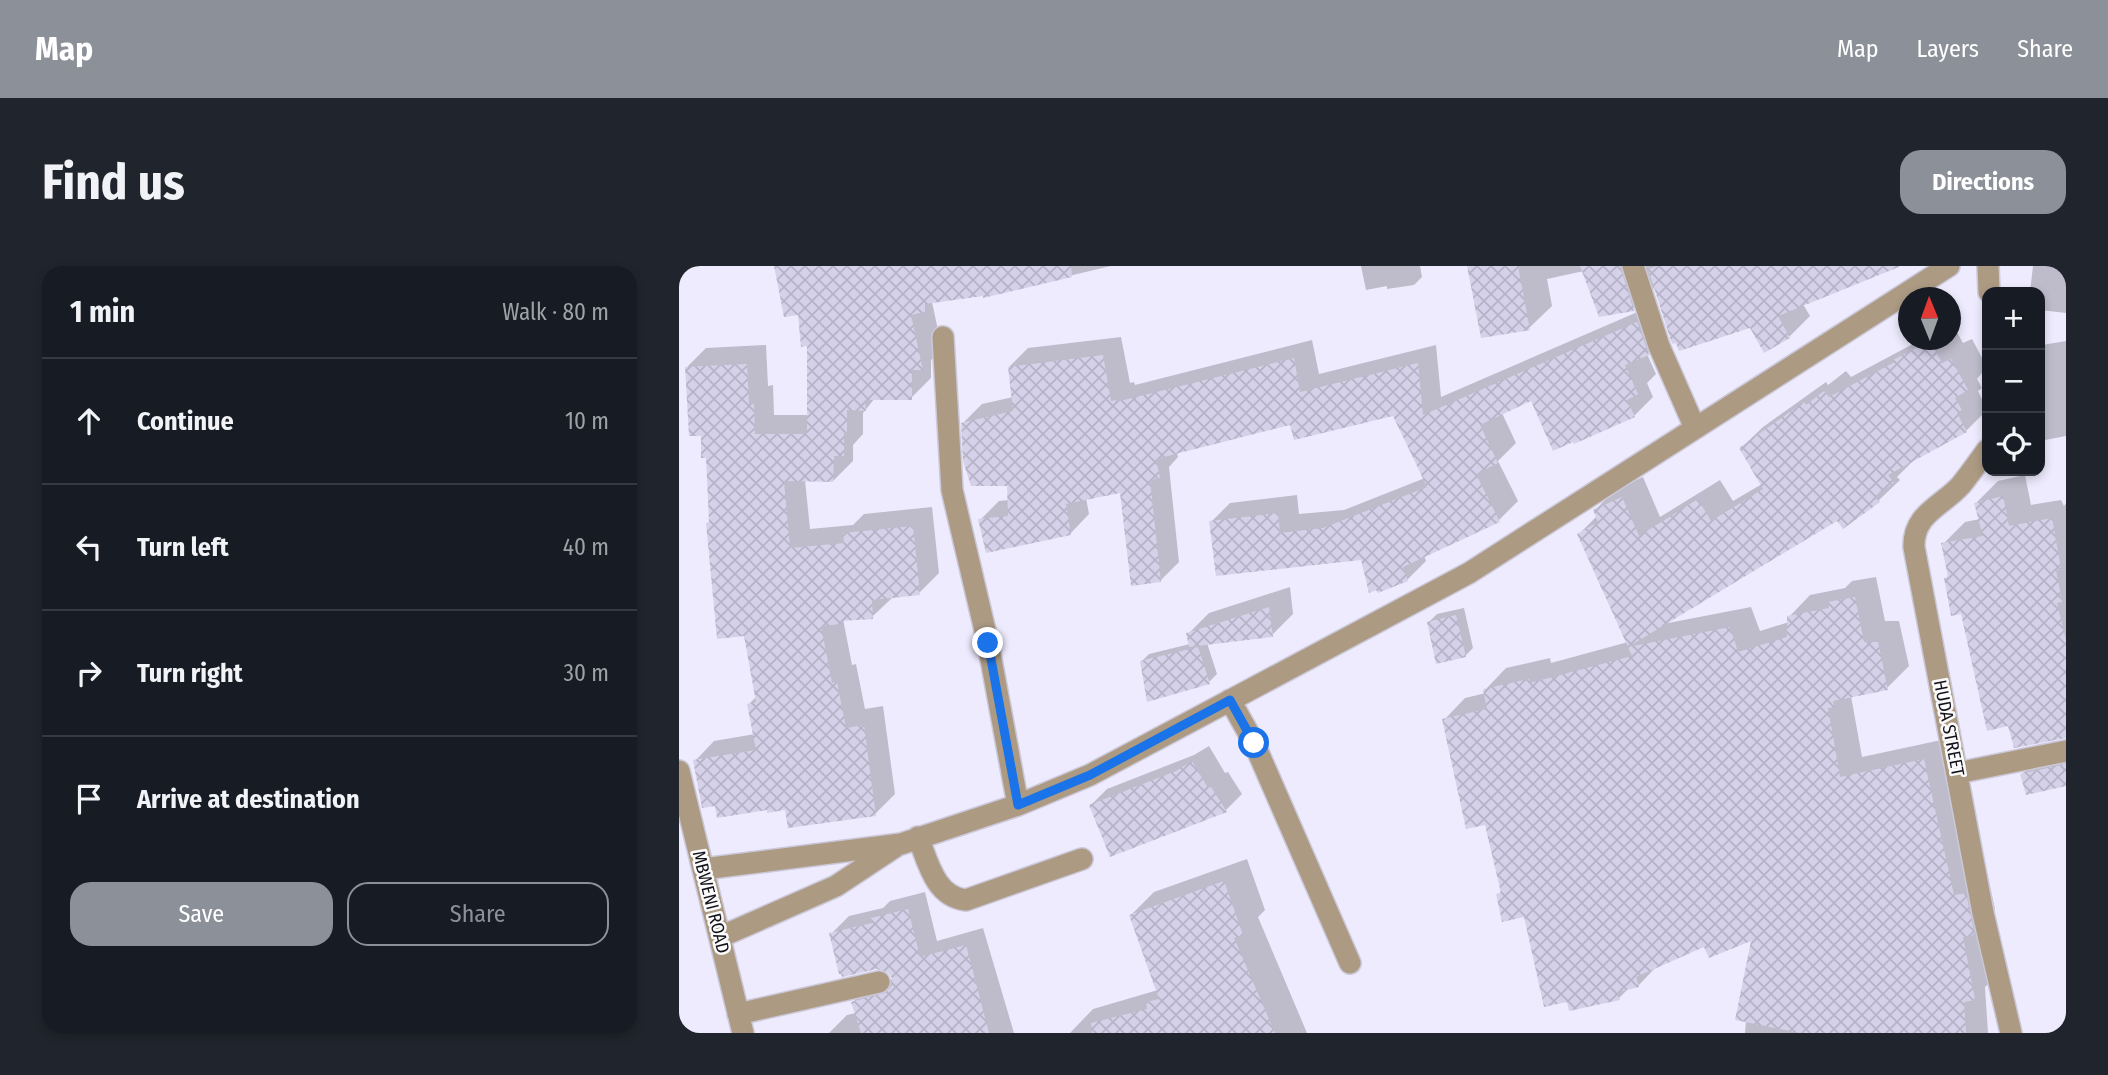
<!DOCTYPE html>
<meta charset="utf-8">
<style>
body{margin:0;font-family:"Fira Sans Condensed",sans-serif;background:#20242c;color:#f1f3f6}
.controls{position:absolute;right:21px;top:21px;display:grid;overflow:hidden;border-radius:14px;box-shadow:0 4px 10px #0003}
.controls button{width:63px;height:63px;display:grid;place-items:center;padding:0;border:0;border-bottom:2px solid #363941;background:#171b24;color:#f1f3f6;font:35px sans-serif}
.compass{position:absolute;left:1219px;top:21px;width:63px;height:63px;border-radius:50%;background:#171b24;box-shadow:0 4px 10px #0003;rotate:359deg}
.stop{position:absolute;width:21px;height:21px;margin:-16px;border:5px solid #1a73e8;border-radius:50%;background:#fff}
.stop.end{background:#1a73e8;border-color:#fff;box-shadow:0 2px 7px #0008}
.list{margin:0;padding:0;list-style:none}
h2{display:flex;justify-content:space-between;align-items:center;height:91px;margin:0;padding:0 28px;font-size:30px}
h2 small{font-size:23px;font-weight:400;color:#9ea1a6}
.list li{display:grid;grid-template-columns:46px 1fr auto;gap:21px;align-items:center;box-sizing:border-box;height:126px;padding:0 28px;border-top:2px solid #363941}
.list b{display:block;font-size:26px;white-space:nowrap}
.list em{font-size:23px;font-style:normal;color:#9ea1a6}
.actions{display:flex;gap:14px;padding:21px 28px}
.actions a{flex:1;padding:16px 0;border:2px solid #8c9099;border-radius:21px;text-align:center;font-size:24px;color:#8c9099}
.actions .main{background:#8c9099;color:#fff}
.icon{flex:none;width:38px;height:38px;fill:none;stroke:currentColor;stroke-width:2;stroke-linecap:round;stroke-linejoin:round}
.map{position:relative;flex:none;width:1387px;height:767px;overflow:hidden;border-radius:21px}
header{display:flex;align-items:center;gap:42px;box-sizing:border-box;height:98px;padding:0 35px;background:#8c9099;color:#fff}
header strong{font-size:33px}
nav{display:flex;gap:38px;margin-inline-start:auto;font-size:24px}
.intro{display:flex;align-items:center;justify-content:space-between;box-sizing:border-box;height:168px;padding:0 42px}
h1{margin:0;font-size:49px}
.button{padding:18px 32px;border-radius:21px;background:#8c9099;color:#fff;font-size:24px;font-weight:700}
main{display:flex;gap:42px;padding:0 42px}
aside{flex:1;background:#171b24;border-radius:21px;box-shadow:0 4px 10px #0003}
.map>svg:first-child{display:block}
.shadow{fill:#0003}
.building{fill:url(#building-cross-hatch)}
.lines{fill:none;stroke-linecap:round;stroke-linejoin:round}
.minor-casing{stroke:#cbc8da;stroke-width:24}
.minor{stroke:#ac9a83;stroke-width:21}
.route{stroke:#1a73e8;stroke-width:9}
.labels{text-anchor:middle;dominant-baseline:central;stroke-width:5;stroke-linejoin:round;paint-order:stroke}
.street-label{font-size:18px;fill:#13121a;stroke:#fbfbfb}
</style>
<header>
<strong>Map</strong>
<nav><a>Map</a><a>Layers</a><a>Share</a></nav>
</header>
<div class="intro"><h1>Find us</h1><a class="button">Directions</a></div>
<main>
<aside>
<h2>1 min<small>Walk · 80 m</small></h2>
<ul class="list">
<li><svg class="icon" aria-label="ahead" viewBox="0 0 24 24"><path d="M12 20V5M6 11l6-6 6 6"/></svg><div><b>Continue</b></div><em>10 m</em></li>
<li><svg class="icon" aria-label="left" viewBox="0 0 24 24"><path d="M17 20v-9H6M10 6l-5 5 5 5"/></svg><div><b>Turn left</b></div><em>40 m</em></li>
<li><svg class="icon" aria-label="right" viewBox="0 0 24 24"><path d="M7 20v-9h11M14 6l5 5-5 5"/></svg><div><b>Turn right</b></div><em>30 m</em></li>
<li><svg class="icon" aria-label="arrive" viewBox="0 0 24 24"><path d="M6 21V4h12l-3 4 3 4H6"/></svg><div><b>Arrive at destination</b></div></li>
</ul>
<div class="actions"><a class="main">Save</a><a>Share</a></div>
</aside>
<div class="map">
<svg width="1387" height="767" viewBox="0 0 1387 767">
<defs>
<pattern id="building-cross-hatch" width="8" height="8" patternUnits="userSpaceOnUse" patternTransform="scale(1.75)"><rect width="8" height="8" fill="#d5d1e9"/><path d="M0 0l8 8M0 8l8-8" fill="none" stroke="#b6b2c7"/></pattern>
</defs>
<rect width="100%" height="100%" fill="#eeebfe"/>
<path class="shadow" d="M 97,0 L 432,0 L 305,30 L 305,28 L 253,36 L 263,83 L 252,94 L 252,112 L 232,132 L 196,132 L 184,147 L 184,168 L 174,179 L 174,195 L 154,215 L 126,214 L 131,263 L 174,259 L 185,248 L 253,241 L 260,307 L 240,327 L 213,332 L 193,351 L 164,353 L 173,399 L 177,398 L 186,443 L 204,440 L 216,528 L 196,548 L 38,538 L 16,495 L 35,475 L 76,468 L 70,438 L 78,430 L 66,368 L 32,255 L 29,190 L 7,102 L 27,82 L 87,79 L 89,120 L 94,119 L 95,149 L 130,149 L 130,78 L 120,47 Z
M 682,0 L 741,0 L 743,11 L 735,19 L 708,23 L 708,20 L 687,24 Z
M 790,0 L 1191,0 L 1124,38 L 1131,50 L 1110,71 L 1072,60 L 976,21 L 954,43 L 905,5 L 868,13 L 873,40 L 850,62 Z
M 1354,0 L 1387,0 L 1387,47 L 1361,44 L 1361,26 L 1351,26 Z
M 977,38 L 988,68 L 968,88 L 977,108 L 968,117 L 974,131 L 955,150 L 896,176 L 853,133 L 823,147 L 837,177 L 819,195 L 839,235 L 820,254 L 745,289 L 747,295 L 728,314 L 684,292 L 532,256 L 551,237 L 618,229 L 620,248 L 665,244 L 746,212 L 715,148 L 613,157 L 498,186 L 499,191 L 490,201 L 500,296 L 481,315 L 442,224 L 407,232 L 410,248 L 391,268 L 301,254 L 320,235 L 330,234 L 329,219 L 284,157 L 303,138 L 334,131 L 330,101 L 349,82 L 442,71 L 451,117 L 455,116 L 456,119 L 633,74 L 640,108 L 757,79 L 762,131 Z
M 1272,55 L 1284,77 L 1293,73 L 1308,101 L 1298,113 L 1303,122 L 1299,125 L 1308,144 L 1287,165 L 1235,194 L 1218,211 L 1221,214 L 1199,235 L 1158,252 L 984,358 L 1072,341 L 1081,365 L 1110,356 L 1110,351 L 1131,329 L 1166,322 L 1173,315 L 1197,311 L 1206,355 L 1220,355 L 1230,400 L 1208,422 L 1172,430 L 1183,491 L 1267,473 L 1297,609 L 1308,607 L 1316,643 L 1306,655 L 1317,711 L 1306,721 L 1309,767 L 1066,767 L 1074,672 L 1026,679 L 979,699 L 959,720 L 951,721 L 940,732 L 889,734 L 846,649 L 819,629 L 823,624 L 807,557 L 765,454 L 786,432 L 807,427 L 806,424 L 827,402 L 871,392 L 872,397 L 949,376 L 900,268 L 918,250 L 916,244 L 937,223 L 964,211 L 981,251 L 1041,214 L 1054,235 L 1083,218 L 1062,182 L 1084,161 L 1147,116 L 1149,119 L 1167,105 L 1172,111 L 1232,79 L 1238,74 L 1272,74 Z
M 1387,75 L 1387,170 L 1361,175 L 1361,81 L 1363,79 Z
M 1346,209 L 1352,239 L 1382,234 L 1385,240 L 1387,237 L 1387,466 L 1382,471 L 1331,458 L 1267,312 L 1270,309 L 1264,278 L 1286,256 L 1301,253 L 1297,237 L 1319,215 Z
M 611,321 L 614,348 L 593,369 L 528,377 L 538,408 L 530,416 L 462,396 L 470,388 L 511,378 L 509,368 L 530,347 Z
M 785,342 L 794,382 L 786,390 L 750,356 L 758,348 Z
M 530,480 L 546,507 L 549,506 L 563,528 L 547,544 L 412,539 L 428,523 L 515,489 Z
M 1387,493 L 1387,518 L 1348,527 L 1343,508 L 1351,500 Z
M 568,593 L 586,644 L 579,651 L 628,767 L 391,767 L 414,743 L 479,724 L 452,649 L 475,626 Z
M 246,626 L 258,675 L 304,662 L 335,767 L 150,767 L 168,749 L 177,747 L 174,736 L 191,719 L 214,713 L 211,706 L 152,668 L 170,650 L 204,642 L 211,635 Z"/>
<path class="building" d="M 95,0 L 392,0 L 393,11 L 304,32 L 304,30 L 246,38 L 246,46 L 232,49 L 244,104 L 233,104 L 233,134 L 186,134 L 187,145 L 168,144 L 168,166 L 165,166 L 165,190 L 155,190 L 154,216 L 105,215 L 111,282 L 165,277 L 164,267 L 234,260 L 241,329 L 193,334 L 194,353 L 161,355 L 162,358 L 142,360 L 153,417 L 158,416 L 167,462 L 185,459 L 197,550 L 109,562 L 106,544 L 88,547 L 88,544 L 38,552 L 36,540 L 23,542 L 14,494 L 77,484 L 68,438 L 77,436 L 65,370 L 38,373 L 27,257 L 30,256 L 27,192 L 22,192 L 22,170 L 10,170 L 6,101 L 68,98 L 70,139 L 75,138 L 76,168 L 128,168 L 128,80 L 122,81 L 119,49 L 105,51 Z
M 788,0 L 839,0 L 851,64 L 802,72 Z
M 901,0 L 941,0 L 955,45 L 920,51 Z
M 978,0 L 1220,0 L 1220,1 L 1099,50 L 1111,72 L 1085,87 L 1071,62 L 1000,85 L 997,77 L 994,78 L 992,75 L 969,3 Z
M 958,56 L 970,89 L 946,99 L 959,128 L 948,134 L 956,151 L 895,178 L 894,176 L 874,185 L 852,135 L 801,159 L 819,197 L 797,208 L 821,256 L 724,301 L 729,315 L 699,327 L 697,324 L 690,327 L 682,294 L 537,310 L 530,255 L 599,247 L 601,267 L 644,262 L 748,221 L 714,150 L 615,174 L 611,159 L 477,193 L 481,212 L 471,214 L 482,316 L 452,320 L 441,227 L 387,238 L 392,269 L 307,287 L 299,253 L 329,250 L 328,220 L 292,220 L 284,195 L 282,157 L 334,145 L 329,101 L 424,89 L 432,135 L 437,134 L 437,136 L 615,92 L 621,126 L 739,97 L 744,149 Z
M 1251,75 L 1263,97 L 1272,93 L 1289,124 L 1276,132 L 1283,144 L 1278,147 L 1288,166 L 1209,209 L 1215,217 L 1196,230 L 1201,236 L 1164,263 L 1158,255 L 949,381 L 898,268 L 919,256 L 914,244 L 943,231 L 960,270 L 1019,233 L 1032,255 L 1084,223 L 1060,182 L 1125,136 L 1127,139 L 1145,125 L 1150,131 L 1216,96 L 1214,94 Z
M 1324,230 L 1330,260 L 1373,252 L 1382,303 L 1377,304 L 1383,336 L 1378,337 L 1387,374 L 1387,472 L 1335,482 L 1329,460 L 1308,465 L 1282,348 L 1272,350 L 1265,312 L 1269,311 L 1262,277 L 1304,270 L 1295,237 Z
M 1176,331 L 1185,376 L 1199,376 L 1209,424 L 1154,435 L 1156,441 L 1149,442 L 1161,511 L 1245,493 L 1275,629 L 1287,627 L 1295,666 L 1294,669 L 1284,671 L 1296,734 L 1285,736 L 1287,767 L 1121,767 L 1056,754 L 1072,675 L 1030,692 L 1025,681 L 957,711 L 960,721 L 939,726 L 941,734 L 890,745 L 888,736 L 865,741 L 845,651 L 823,656 L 817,628 L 822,627 L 806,559 L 787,563 L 763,453 L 808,443 L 804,423 L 850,413 L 851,417 L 953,390 L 949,381 L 1051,361 L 1059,386 L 1108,371 L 1108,350 L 1150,342 L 1149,336 Z
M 590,341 L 594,371 L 510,381 L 507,367 Z
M 777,349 L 787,391 L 757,398 L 748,356 Z
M 519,381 L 531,418 L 468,436 L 461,395 Z
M 513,495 L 529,522 L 532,521 L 548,546 L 431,591 L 410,539 L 497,505 Z
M 1387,498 L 1387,520 L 1347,529 L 1341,508 Z
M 545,615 L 564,669 L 555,672 L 596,767 L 413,767 L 412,757 L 468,743 L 467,736 L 480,733 L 450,649 Z
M 229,643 L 241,691 L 287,679 L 310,767 L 182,767 L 172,736 L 208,726 L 213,719 L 213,712 L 209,707 L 198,703 L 163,711 L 162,708 L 160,708 L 150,667 L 193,657 L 192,652 Z"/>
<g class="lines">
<defs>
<path id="minor" d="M 954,0 L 980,80 L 1016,162
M 1309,0 L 1310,26
M 264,71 L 273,224 L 309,377 L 339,539
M 1308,184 C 1300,195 1291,208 1282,219 C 1262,241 1234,248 1235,281 L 1304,647 L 1332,767
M 551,434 L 575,477 L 671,697
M 0,505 L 64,767
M 1278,507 L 1387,485
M 239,571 C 249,596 256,631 287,634 L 403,593
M 24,603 L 222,578 L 339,539 L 411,509 L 790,307 L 1270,0
M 41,671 L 157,620 L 216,581
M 59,748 L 200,716"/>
</defs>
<use href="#minor" class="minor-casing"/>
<use href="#minor" class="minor"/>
</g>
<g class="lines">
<path class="route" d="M 309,377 L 339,539 L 411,509 L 551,434 L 575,477"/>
</g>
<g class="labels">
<g class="street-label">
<text transform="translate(1270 462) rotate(79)">HUDA STREET</text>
<text transform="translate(32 636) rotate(76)">MBWENI ROAD</text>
</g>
</g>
</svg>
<div class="controls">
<button>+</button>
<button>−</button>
<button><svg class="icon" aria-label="locate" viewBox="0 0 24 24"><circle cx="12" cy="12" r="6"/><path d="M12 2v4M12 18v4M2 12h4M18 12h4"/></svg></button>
</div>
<svg class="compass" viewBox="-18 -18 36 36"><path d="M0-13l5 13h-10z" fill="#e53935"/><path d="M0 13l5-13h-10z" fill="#9ea1a6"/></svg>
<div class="stop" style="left:575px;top:477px"></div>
<div class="stop end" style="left:309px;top:377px"></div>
</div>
</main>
